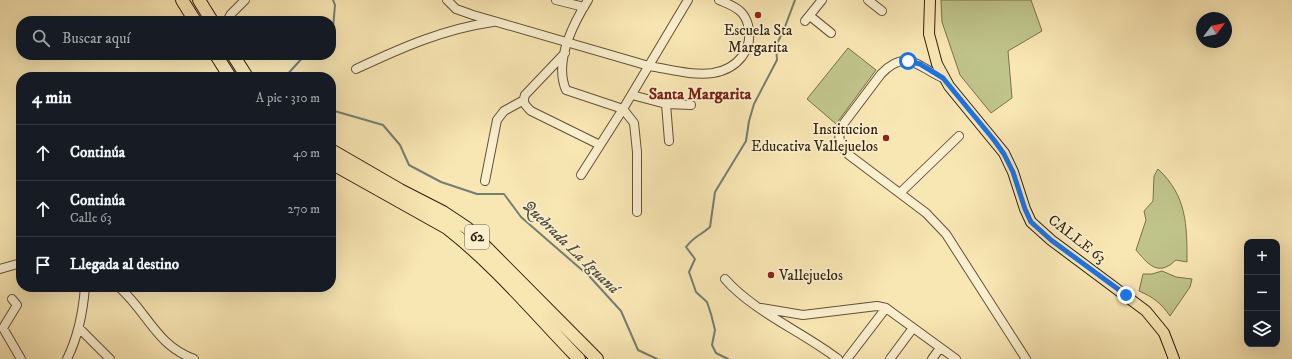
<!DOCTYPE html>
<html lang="es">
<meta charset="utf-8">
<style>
body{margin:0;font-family:"IM FELL DW Pica",serif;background:#20242c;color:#f1f3f6}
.controls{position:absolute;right:12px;bottom:12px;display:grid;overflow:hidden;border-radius:8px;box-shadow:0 4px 16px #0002}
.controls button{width:36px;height:36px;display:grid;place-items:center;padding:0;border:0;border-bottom:1px solid #363941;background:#171b24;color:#f1f3f6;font:20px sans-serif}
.compass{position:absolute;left:1196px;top:12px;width:36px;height:36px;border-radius:50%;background:#171b24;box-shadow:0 4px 16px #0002;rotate:58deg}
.stop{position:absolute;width:12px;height:12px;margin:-9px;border:3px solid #1a73e8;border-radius:50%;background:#fff}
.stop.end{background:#1a73e8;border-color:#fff;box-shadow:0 1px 4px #0008}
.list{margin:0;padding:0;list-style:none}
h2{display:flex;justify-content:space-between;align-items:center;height:52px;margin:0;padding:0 16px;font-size:17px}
h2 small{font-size:13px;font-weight:400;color:#9ea1a6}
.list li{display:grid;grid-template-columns:26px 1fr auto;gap:12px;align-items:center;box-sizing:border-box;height:56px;padding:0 16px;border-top:1px solid #363941}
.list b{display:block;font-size:15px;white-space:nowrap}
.list p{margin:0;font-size:13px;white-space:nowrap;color:#9ea1a6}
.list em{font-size:13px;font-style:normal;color:#9ea1a6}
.icon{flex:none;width:22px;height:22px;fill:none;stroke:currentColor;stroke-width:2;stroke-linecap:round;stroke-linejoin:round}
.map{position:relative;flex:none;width:1292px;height:359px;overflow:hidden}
.search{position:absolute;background:#171b24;box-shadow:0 4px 16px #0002;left:16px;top:16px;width:320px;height:44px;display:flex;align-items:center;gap:10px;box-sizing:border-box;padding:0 14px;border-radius:16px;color:#9ea1a6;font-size:15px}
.panel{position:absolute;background:#171b24;box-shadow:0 4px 16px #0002;left:16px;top:72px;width:320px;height:220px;border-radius:16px}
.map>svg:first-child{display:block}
.green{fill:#bfc48b;stroke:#78724c}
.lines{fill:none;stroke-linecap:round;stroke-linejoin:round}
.stream{stroke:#747e72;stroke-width:2}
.minor-casing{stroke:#635137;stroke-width:10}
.major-casing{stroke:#311f0e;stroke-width:12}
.highway-casing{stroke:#311f0e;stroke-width:14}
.minor{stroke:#faefce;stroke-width:8}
.major{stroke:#f8e6b3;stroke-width:10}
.highway{stroke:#f8e6b3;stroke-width:12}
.route{stroke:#1a73e8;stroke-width:5}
.poi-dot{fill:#8f2418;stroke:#faefce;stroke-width:1.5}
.labels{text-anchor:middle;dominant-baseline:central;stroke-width:3.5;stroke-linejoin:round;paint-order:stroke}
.shield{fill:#faefce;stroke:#6d5d48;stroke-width:1}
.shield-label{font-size:14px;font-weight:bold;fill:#311f0e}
.poi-label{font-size:15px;fill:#311f0e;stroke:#faefce}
.street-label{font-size:15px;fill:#311f0e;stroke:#faefce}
.neighbourhood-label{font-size:16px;font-weight:bold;fill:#7a1f14;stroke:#faefce}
.water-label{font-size:16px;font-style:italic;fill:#524f40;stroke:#faefce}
</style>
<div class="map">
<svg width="1292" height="359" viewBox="0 0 1292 359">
<rect width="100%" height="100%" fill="#f8e6b3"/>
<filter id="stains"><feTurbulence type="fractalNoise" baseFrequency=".005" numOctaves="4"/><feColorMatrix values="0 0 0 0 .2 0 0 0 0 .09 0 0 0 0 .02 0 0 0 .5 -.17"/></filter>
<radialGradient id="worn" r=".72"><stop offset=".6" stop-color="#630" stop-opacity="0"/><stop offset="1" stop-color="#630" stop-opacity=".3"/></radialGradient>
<path class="green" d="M 941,0 L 1031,0 L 1042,31 L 1008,51 L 1012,98 L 991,113 L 960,75 L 942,22 Z
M 848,48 L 876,70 L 836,124 L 807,99 Z
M 1158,169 C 1187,196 1187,225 1187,262 L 1176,260 C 1173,262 1171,265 1168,266 C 1154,274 1144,259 1136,250 L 1146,220 L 1144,211 L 1153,201 L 1154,176 Z
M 1162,271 L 1176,277 L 1192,279 L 1190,287 L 1170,316 C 1161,303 1153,297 1139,291 L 1143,274 L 1152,274 Z"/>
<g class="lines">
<path class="stream" d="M 331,30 L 333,28 L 335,5 L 333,0
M 285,77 L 305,55
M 331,110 L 383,125 L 400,145 L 409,165 L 441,182 L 477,194 L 504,194 L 521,217 L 590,277 L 621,311 L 638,350 L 657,359
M 728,359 L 716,353 L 712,345 L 715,330 L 711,314 L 707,302 L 696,292 L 689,272 L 695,259 L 686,247 C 694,236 700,236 710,227 L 715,192 L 746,141 L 749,121 L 754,104 L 777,60 L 776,45 L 783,32 L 795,0"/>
<defs>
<path id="minor" d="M 447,0 L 456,9 L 473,15 L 649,66 C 669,69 692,76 713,73 C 737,69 754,50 748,25 C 747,21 744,15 741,12 C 735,6 726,3 719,0
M 556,0 L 584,7
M 588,0 C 573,24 554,62 566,90 L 623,109 L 634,123 L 637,152 L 637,212
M 868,0 L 882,11
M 810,16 L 831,33
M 227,21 L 231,14 L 245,0
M 805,21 L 822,0
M 565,53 L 525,95 C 522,103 526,106 531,111 L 600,145
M 356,69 C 401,48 443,29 493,22
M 943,78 C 919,68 907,47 881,74 L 841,127 C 837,138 840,147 849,155 L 926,213 L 946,234 L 1026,359
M 632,95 L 666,104 L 691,105
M 666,104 L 669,141
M 581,175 L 623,109 L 688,0
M 485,181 L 497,120 L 504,111 L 524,100
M 900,193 L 959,136
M 0,269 L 21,263
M 725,279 C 754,312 803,332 838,359
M 119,287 C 148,313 156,345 194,359
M 12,299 L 17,305 L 3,328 L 21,359
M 761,308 L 803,315 L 877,306 L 886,308 L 956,359
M 79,328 L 110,359
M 67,359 C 78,337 83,312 85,287
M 847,359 L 886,308
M 890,359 L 913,328
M 932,359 L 940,348"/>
<path id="major" d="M 930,0 L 929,34 L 937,64 L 949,86 L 1004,153 L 1013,172 L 1025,209 L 1031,222 L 1051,240 L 1146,311 L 1164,333 L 1174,359"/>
<path id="highway" d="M 182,0 L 195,21
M 199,0 L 212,21
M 216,55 L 230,77
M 233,55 L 247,77
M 331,150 L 400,190 L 443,212 L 467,228 L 597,359
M 331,163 L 447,228 C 496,266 536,315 579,359"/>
</defs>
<use href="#minor" class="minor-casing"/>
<use href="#major" class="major-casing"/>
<use href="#highway" class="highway-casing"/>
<use href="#minor" class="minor"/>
<use href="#major" class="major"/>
<use href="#highway" class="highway"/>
</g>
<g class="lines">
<path class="route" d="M 908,61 L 920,64 L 943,78 L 994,140 L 1004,154 L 1013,172 L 1025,209 L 1031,222 L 1051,240 L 1126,295"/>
</g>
<g class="poi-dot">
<circle cx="758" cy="15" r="4"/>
<circle cx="886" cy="138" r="4"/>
<circle cx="771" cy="275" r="4"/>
</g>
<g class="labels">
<rect class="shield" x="465" y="225" width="24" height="24" rx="3"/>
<g class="shield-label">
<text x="477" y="237">62</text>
</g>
<g class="poi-label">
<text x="758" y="30">Escuela Sta<tspan x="758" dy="17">Margarita</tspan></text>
<text x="878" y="129" text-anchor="end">Institucion<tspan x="878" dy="17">Educativa Vallejuelos</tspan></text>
<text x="779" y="275" text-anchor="start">Vallejuelos</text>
</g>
<g class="street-label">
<text transform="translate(1077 239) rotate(38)">CALLE 63</text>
</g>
<g class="neighbourhood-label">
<text x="700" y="94">Santa Margarita</text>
</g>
<g class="water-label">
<text transform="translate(571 247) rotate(44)">Quebrada La Iguaná</text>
</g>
</g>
<rect width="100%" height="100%" filter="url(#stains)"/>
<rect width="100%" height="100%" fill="url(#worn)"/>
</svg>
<div class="controls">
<button>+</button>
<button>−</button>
<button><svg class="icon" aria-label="layers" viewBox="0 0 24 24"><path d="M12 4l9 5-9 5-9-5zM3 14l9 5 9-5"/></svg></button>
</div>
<svg class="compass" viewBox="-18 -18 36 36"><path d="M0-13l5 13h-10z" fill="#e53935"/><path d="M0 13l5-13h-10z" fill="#9ea1a6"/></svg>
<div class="stop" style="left:908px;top:61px"></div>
<div class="stop end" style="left:1126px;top:295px"></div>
<div class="search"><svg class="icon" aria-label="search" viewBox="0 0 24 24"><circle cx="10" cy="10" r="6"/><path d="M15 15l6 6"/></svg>Buscar aquí</div>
<section class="panel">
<h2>4 min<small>A pie · 310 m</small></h2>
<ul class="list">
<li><svg class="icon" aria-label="ahead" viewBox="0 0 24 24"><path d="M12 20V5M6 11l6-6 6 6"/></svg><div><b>Continúa</b></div><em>40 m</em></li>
<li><svg class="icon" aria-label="ahead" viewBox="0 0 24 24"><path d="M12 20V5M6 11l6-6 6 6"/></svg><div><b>Continúa</b><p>Calle 63</p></div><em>270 m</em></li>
<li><svg class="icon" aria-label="arrive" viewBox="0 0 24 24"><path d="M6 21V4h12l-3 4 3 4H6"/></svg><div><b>Llegada al destino</b></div></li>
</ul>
</section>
</div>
